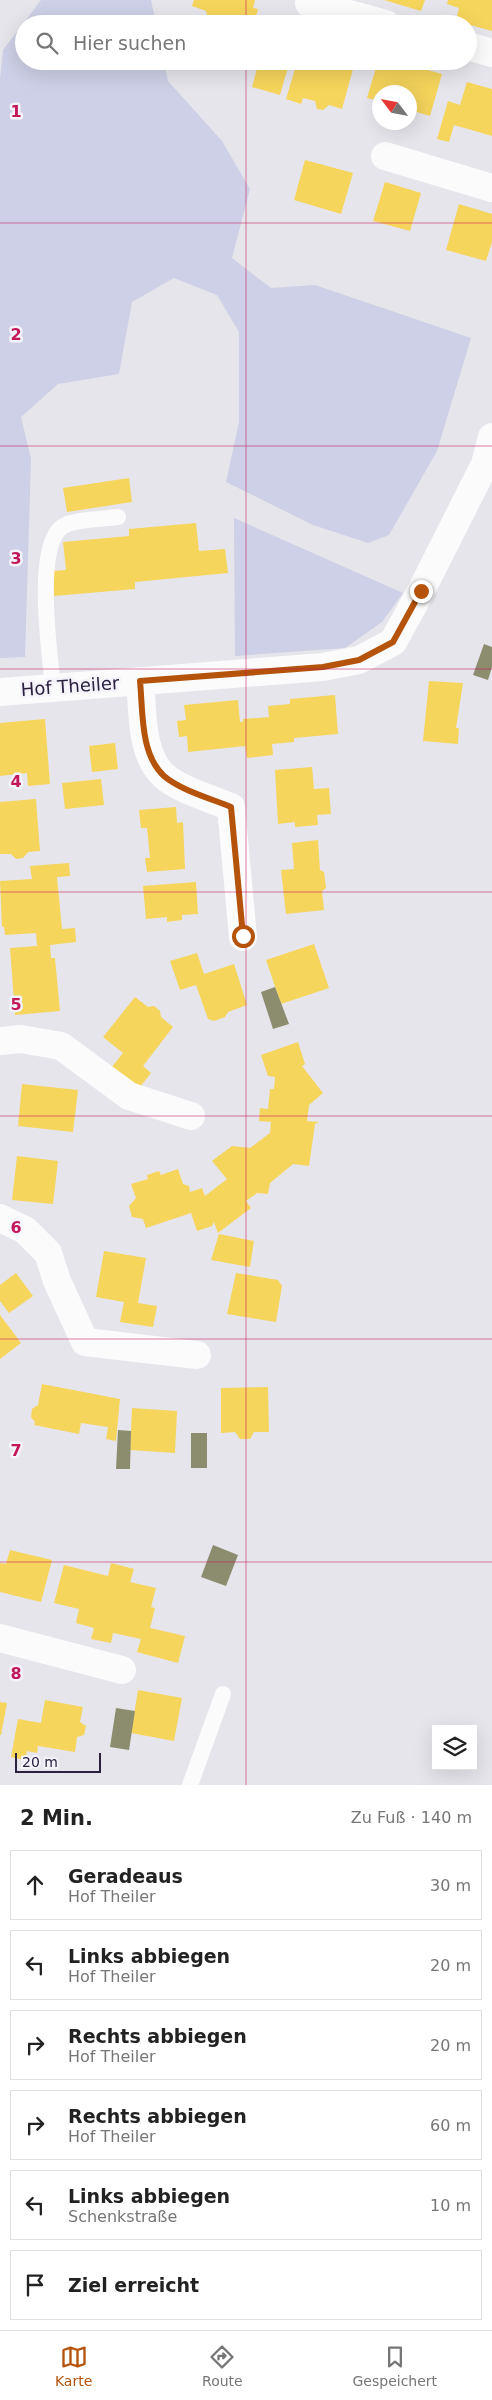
<!DOCTYPE html>
<html lang="de">
<meta charset="utf-8">
<style>
body{margin:0;font-family:"DejaVu Sans",sans-serif;background:#f2f2f2;color:#222}
.controls{position:absolute;right:15px;bottom:15px;display:grid;overflow:hidden;border-radius:0px;box-shadow:0 5px 20px #0002}
.controls button{width:45px;height:45px;display:grid;place-items:center;padding:0;border:0;border-bottom:1px solid #e0e0e0;background:#fff;color:#222;font:25px sans-serif}
.compass{position:absolute;left:372px;top:85px;width:45px;height:45px;border-radius:50%;background:#fff;box-shadow:0 5px 20px #0002;rotate:302deg}
.scale{position:absolute;left:15px;bottom:12px;width:86px;box-sizing:border-box;padding-left:5px;border:2px solid #2c2041;border-top:0;font-size:14px;line-height:18px;white-space:nowrap;color:#2c2041;-webkit-text-stroke:4px #f4f3fa;paint-order:stroke}
.stop{position:absolute;width:15px;height:15px;margin:-11px;border:4px solid #b45309;border-radius:50%;background:#fff}
.stop.end{background:#b45309;border-color:#fff;box-shadow:0 1px 5px #0008}
.list{margin:0;padding:0;list-style:none}
h2{display:flex;justify-content:space-between;align-items:center;height:65px;margin:0;padding:0 20px;font-size:21px}
h2 small{font-size:16px;font-weight:400;color:#767676}
.list li{display:grid;grid-template-columns:32px 1fr auto;gap:15px;align-items:center;box-sizing:border-box;height:70px;margin:0 10px 10px;padding:0 10px;border:1px solid #e0e0e0;border-radius:0px}
.list b{display:block;font-size:19px;white-space:nowrap}
.list p{margin:0;font-size:16px;white-space:nowrap;color:#767676}
.list em{font-size:16px;font-style:normal;color:#767676}
.icon{flex:none;width:28px;height:28px;fill:none;stroke:currentColor;stroke-width:2;stroke-linecap:round;stroke-linejoin:round}
.map{position:relative;flex:none;width:492px;height:1785px;overflow:hidden}
.search{position:absolute;background:#fff;box-shadow:0 5px 20px #0002;left:15px;right:15px;top:15px;height:55px;display:flex;align-items:center;gap:12px;box-sizing:border-box;padding:0 18px;border-radius:28px;color:#767676;font-size:19px}
.sheet{height:545px;background:#fff}
nav{display:flex;justify-content:space-around;align-items:center;box-sizing:border-box;height:70px;border-top:1px solid #e0e0e0;background:#fff;font-size:14px;color:#767676}
nav a{display:grid;justify-items:center;gap:2px}
nav .on{color:#b45309}
.map>svg:first-child{display:block}
.green{fill:#cdd0e6}
.homes{fill:#f6d55c}
.industry{fill:#8c8c6e}
.lines{fill:none;stroke-linecap:round;stroke-linejoin:round}
.service{stroke:#fbfbfc;stroke-width:16}
.minor{stroke:#fbfbfc;stroke-width:28}
.route{stroke:#b45309;stroke-width:6}
.grid{fill:none;stroke:#c2185b;stroke-width:1;stroke-opacity:0.55}
.labels{text-anchor:middle;dominant-baseline:central;stroke-width:5;stroke-linejoin:round;paint-order:stroke}
.street-label{font-size:18px;fill:#2c2041;stroke:#f4f3fa}
.grid-label{font-size:16px;text-anchor:middle;font-weight:bold;fill:#c2185b;stroke:#f4f3fa;stroke-width:5;stroke-linejoin:round;paint-order:stroke}
</style>
<div class="map">
<svg width="492" height="1785" viewBox="0 0 492 1785">
<rect width="100%" height="100%" fill="#e6e5eb"/>
<path class="green" d="M 41,0 L 151,0 L 156,24 L 24,24 L 24,61 L 164,61 L 168,81 L 222,141 L 250,189 L 232,258 L 271,288 L 315,285 L 471,338 L 437,451 L 389,535 L 368,543 L 313,525 L 226,482 L 239,422 L 239,332 L 217,295 L 174,278 L 132,302 L 119,374 L 58,384 L 21,417 L 31,459 L 25,657 L 0,658 L 0,79 L 3,50 Z
M 234,518 L 403,593 L 382,622 L 345,648 L 235,656 Z"/>
<path class="homes" d="M 194,0 L 255,0 L 253,8 L 258,9 L 254,24 L 204,24 L 207,14 L 206,11 L 192,6 Z
M 384,0 L 425,0 L 421,11 Z
M 448,0 L 492,0 L 492,31 L 456,21 L 459,8 L 447,4 Z
M 259,61 L 280,61 L 289,64 L 280,95 L 252,87 Z
M 313,61 L 327,61 L 353,69 L 342,109 L 329,105 L 323,110 L 317,109 L 315,101 L 303,98 L 301,104 L 286,99 L 297,62 L 311,66 Z
M 378,61 L 396,66 L 397,61 L 410,65 L 413,61 L 425,65 L 424,69 L 442,74 L 430,116 L 410,110 L 410,92 L 380,92 L 380,101 L 367,98 Z
M 467,82 L 492,89 L 492,136 L 454,125 L 449,142 L 437,139 L 448,101 L 460,105 Z
M 305,160 L 353,173 L 341,214 L 294,200 Z
M 385,182 L 421,193 L 410,231 L 373,221 Z
M 459,204 L 492,214 L 492,242 L 486,261 L 446,250 Z
M 129,478 L 132,502 L 67,512 L 63,488 Z
M 196,523 L 199,551 L 225,549 L 228,573 L 135,582 L 135,589 L 54,596 L 52,571 L 66,570 L 63,542 L 129,536 L 129,529 Z
M 429,681 L 463,683 L 456,728 L 459,728 L 458,744 L 423,741 Z
M 335,695 L 338,734 L 294,738 L 294,742 L 272,744 L 273,755 L 247,758 L 245,746 L 188,752 L 187,736 L 179,737 L 177,721 L 186,720 L 184,705 L 238,700 L 240,722 L 243,722 L 243,719 L 269,717 L 268,706 L 290,704 L 290,699 Z
M 45,719 L 50,784 L 28,786 L 27,773 L 0,776 L 0,723 Z
M 115,743 L 118,769 L 92,772 L 89,746 Z
M 312,767 L 314,789 L 329,788 L 331,814 L 317,815 L 318,825 L 295,827 L 295,822 L 278,824 L 275,770 Z
M 101,779 L 104,805 L 65,809 L 62,783 Z
M 36,799 L 40,851 L 28,852 L 23,858 L 16,859 L 11,854 L 0,854 L 0,802 Z
M 176,807 L 177,823 L 183,822 L 185,869 L 147,872 L 145,858 L 150,858 L 147,828 L 141,828 L 139,810 Z
M 318,840 L 320,870 L 324,872 L 326,888 L 322,891 L 324,910 L 286,914 L 281,870 L 294,869 L 292,843 Z
M 69,863 L 70,876 L 57,877 L 62,929 L 75,928 L 76,942 L 50,945 L 51,958 L 55,958 L 60,1011 L 15,1015 L 10,948 L 37,946 L 36,933 L 5,935 L 4,927 L 2,927 L 0,881 L 32,879 L 30,866 Z
M 196,882 L 198,914 L 182,915 L 182,920 L 167,922 L 167,917 L 146,919 L 143,886 Z
M 314,944 L 329,988 L 281,1004 L 266,960 Z
M 197,953 L 204,974 L 234,964 L 247,1005 L 228,1012 L 225,1017 L 214,1021 L 208,1019 L 196,985 L 180,990 L 170,961 Z
M 135,997 L 148,1007 L 154,1006 L 160,1011 L 161,1017 L 173,1027 L 143,1066 L 151,1073 L 140,1087 L 111,1068 L 123,1053 L 103,1037 Z
M 298,1042 L 305,1064 L 302,1066 L 323,1093 L 309,1105 L 307,1121 L 319,1122 L 315,1124 L 309,1166 L 293,1164 L 270,1183 L 268,1194 L 257,1193 L 246,1201 L 251,1208 L 218,1233 L 214,1222 L 212,1226 L 197,1231 L 191,1213 L 146,1228 L 143,1219 L 132,1217 L 129,1206 L 136,1198 L 131,1184 L 148,1179 L 147,1175 L 159,1171 L 161,1175 L 178,1169 L 183,1184 L 189,1186 L 190,1192 L 202,1188 L 205,1196 L 227,1179 L 212,1161 L 232,1146 L 250,1148 L 270,1133 L 271,1122 L 259,1121 L 260,1108 L 268,1109 L 270,1089 L 274,1089 L 275,1077 L 268,1076 L 261,1055 Z
M 22,1084 L 78,1090 L 73,1132 L 18,1126 Z
M 17,1156 L 58,1161 L 53,1204 L 12,1200 Z
M 219,1234 L 254,1241 L 250,1267 L 211,1260 Z
M 104,1251 L 146,1258 L 138,1303 L 157,1306 L 153,1327 L 120,1322 L 124,1302 L 96,1297 Z
M 16,1273 L 33,1296 L 9,1313 L 0,1301 L 0,1285 Z
M 236,1273 L 278,1280 L 282,1286 L 276,1322 L 227,1314 Z
M 0,1315 L 21,1343 L 0,1359 Z
M 42,1384 L 120,1399 L 116,1441 L 106,1439 L 108,1427 L 81,1423 L 79,1434 L 34,1425 L 35,1422 L 31,1417 L 32,1409 L 38,1405 Z
M 268,1387 L 269,1432 L 254,1432 L 250,1439 L 240,1439 L 235,1432 L 221,1433 L 221,1388 Z
M 132,1408 L 177,1411 L 175,1453 L 130,1450 Z
M 10,1550 L 52,1560 L 41,1602 L 0,1592 L 0,1563 L 6,1564 Z
M 111,1563 L 134,1569 L 130,1582 L 156,1588 L 151,1607 L 155,1608 L 150,1628 L 185,1636 L 178,1663 L 137,1652 L 141,1639 L 113,1633 L 111,1643 L 91,1639 L 94,1628 L 76,1623 L 79,1609 L 54,1603 L 64,1565 L 108,1576 Z
M 138,1690 L 182,1698 L 174,1741 L 131,1733 Z
M 45,1700 L 83,1707 L 80,1722 L 86,1726 L 84,1735 L 77,1737 L 75,1752 L 38,1746 L 37,1753 L 27,1751 L 25,1760 L 11,1757 L 18,1719 L 41,1723 Z
M 0,1702 L 7,1703 L 1,1735 L 0,1735 Z"/>
<path class="industry" d="M 484,644 L 492,647 L 492,667 L 488,680 L 473,675 Z
M 275,987 L 289,1024 L 273,1029 L 261,992 Z
M 118,1430 L 131,1431 L 130,1469 L 116,1469 Z
M 191,1433 L 207,1433 L 207,1468 L 191,1468 Z
M 213,1545 L 238,1555 L 226,1586 L 201,1577 Z
M 116,1708 L 135,1711 L 129,1750 L 110,1747 Z"/>
<g class="lines">
<path class="service" d="M 53,688 C 50,655 34,547 62,527 C 73,519 105,519 118,517
M 190,1785 L 223,1694"/>
<path class="minor" d="M 309,3 L 386,24
M 468,46 L 492,53
M 385,156 L 492,188
M 140,681 C 143,711 140,754 164,776 C 180,790 212,799 231,807 L 243,937
M 0,692 L 323,667 L 359,660 L 393,642 L 421,591 L 485,464 L 492,437
M 0,1041 L 21,1039 L 61,1046 L 129,1096 L 191,1116
M 0,1218 L 25,1230 L 48,1253 L 57,1281 L 85,1342 L 197,1355
M 0,1638 L 122,1670"/>
</g>
<g class="lines">
<path class="route" d="M 243,936 L 231,807 C 212,799 180,790 164,776 C 140,754 143,711 140,681 L 323,667 L 359,660 L 393,642 L 421,591"/>
</g>
<path class="grid" d="M 246,0 L 246,24M 246,61 L 246,1785M 0,223 L 492,223M 0,446 L 492,446M 0,669 L 492,669M 0,892 L 492,892M 0,1116 L 492,1116M 0,1339 L 492,1339M 0,1562 L 492,1562"/>
<g class="labels">
<g class="street-label">
<text transform="translate(70 686) rotate(-4)">Hof Theiler</text>
</g>
</g>
<g class="grid-label">
<text x="16" y="117">1</text>
<text x="16" y="340">2</text>
<text x="16" y="564">3</text>
<text x="16" y="787">4</text>
<text x="16" y="1010">5</text>
<text x="16" y="1233">6</text>
<text x="16" y="1456">7</text>
<text x="16" y="1679">8</text>
</g>
</svg>
<div class="controls">
<button><svg class="icon" aria-label="layers" viewBox="0 0 24 24"><path d="M12 4l9 5-9 5-9-5zM3 14l9 5 9-5"/></svg></button>
</div>
<svg class="compass" viewBox="-18 -18 36 36"><path d="M0-13l5 13h-10z" fill="#e53935"/><path d="M0 13l5-13h-10z" fill="#767676"/></svg>
<div class="scale">20 m</div>
<div class="stop" style="left:243px;top:936px"></div>
<div class="stop end" style="left:421px;top:591px"></div>
<div class="search"><svg class="icon" aria-label="search" viewBox="0 0 24 24"><circle cx="10" cy="10" r="6"/><path d="M15 15l6 6"/></svg>Hier suchen</div>
</div>
<section class="sheet">
<h2>2 Min.<small>Zu Fuß · 140 m</small></h2>
<ul class="list">
<li><svg class="icon" aria-label="ahead" viewBox="0 0 24 24"><path d="M12 20V5M6 11l6-6 6 6"/></svg><div><b>Geradeaus</b><p>Hof Theiler</p></div><em>30 m</em></li>
<li><svg class="icon" aria-label="left" viewBox="0 0 24 24"><path d="M17 20v-9H6M10 6l-5 5 5 5"/></svg><div><b>Links abbiegen</b><p>Hof Theiler</p></div><em>20 m</em></li>
<li><svg class="icon" aria-label="right" viewBox="0 0 24 24"><path d="M7 20v-9h11M14 6l5 5-5 5"/></svg><div><b>Rechts abbiegen</b><p>Hof Theiler</p></div><em>20 m</em></li>
<li><svg class="icon" aria-label="right" viewBox="0 0 24 24"><path d="M7 20v-9h11M14 6l5 5-5 5"/></svg><div><b>Rechts abbiegen</b><p>Hof Theiler</p></div><em>60 m</em></li>
<li><svg class="icon" aria-label="left" viewBox="0 0 24 24"><path d="M17 20v-9H6M10 6l-5 5 5 5"/></svg><div><b>Links abbiegen</b><p>Schenkstraße</p></div><em>10 m</em></li>
<li><svg class="icon" aria-label="arrive" viewBox="0 0 24 24"><path d="M6 21V4h12l-3 4 3 4H6"/></svg><div><b>Ziel erreicht</b></div></li>
</ul>
</section>
<nav>
<a class="on"><svg class="icon" aria-label="map" viewBox="0 0 24 24"><path d="M3 6l6-2 6 2 6-2v14l-6 2-6-2-6 2zM9 4v14M15 6v14"/></svg>Karte</a>
<a><svg class="icon" aria-label="directions" viewBox="0 0 24 24"><path d="M12 3l9 9-9 9-9-9zM9 14v-3h6M13 9l2 2-2 2"/></svg>Route</a>
<a><svg class="icon" aria-label="saved" viewBox="0 0 24 24"><path d="M7 4h10v16l-5-4-5 4z"/></svg>Gespeichert</a>
</nav>
